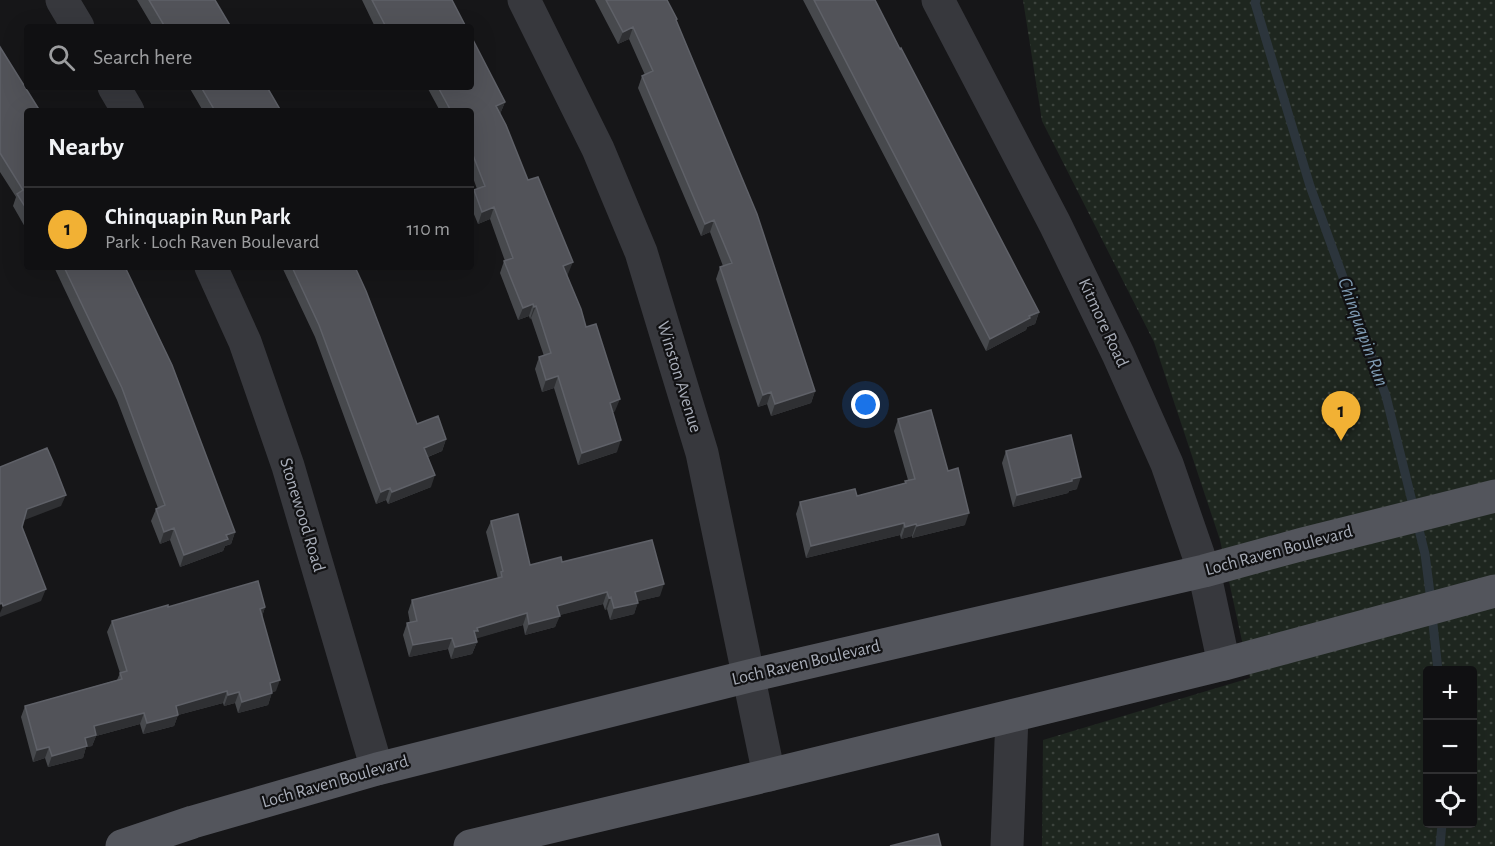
<!DOCTYPE html>
<meta charset="utf-8">
<style>
body{margin:0;font-family:"Alegreya Sans",sans-serif;background:#1e1e20;color:#f1f3f6}
.controls{position:absolute;right:18px;bottom:18px;display:grid;overflow:hidden;border-radius:6px;box-shadow:0 6px 24px #0002}
.controls button{width:54px;height:54px;display:grid;place-items:center;padding:0;border:0;border-bottom:2px solid #303032;background:#101012;color:#f1f3f6;font:30px sans-serif}
.you{position:absolute;left:866px;top:405px;width:21px;height:21px;margin:-15px;border:4px solid #fff;border-radius:50%;background:#1a73e8;box-shadow:0 0 0 9px #1a73e833}
.badge{display:grid;place-items:center;width:39px;height:39px;border-radius:50%;background:#f2b134;color:#111;font-size:20px;font-weight:700}
.pin{position:absolute;translate:-50% -50px;filter:drop-shadow(0 2px 3px #0008)}
.pin::after{content:'';position:absolute;top:32px;width:21px;height:18px;background:inherit;clip-path:polygon(0 0,100% 0,50% 100%)}
.list{margin:0;padding:0;list-style:none}
h2{display:flex;justify-content:space-between;align-items:center;height:78px;margin:0;padding:0 24px;font-size:26px}
h2 small{font-size:20px;font-weight:400;color:#9c9d9f}
.list li{display:grid;grid-template-columns:39px 1fr auto;gap:18px;align-items:center;box-sizing:border-box;height:84px;padding:0 24px;border-top:2px solid #303032}
.list b{display:block;font-size:22px;white-space:nowrap}
.list p{margin:0;font-size:20px;white-space:nowrap;color:#9c9d9f}
.list em{font-size:20px;font-style:normal;color:#9c9d9f}
.icon{flex:none;width:33px;height:33px;fill:none;stroke:currentColor;stroke-width:2;stroke-linecap:round;stroke-linejoin:round}
.map{position:relative;flex:none;width:1495px;height:846px;overflow:hidden}
.search{position:absolute;background:#101012;box-shadow:0 6px 24px #0002;left:24px;top:24px;width:450px;height:66px;display:flex;align-items:center;gap:15px;box-sizing:border-box;padding:0 21px;border-radius:6px;color:#9c9d9f;font-size:22px}
.panel{position:absolute;background:#101012;box-shadow:0 6px 24px #0002;left:24px;top:108px;width:450px;height:162px;border-radius:6px}
.map>svg:first-child{display:block}
.grass{fill:url(#grass-dots);fill-rule:evenodd}
.lines{fill:none;stroke-linecap:round;stroke-linejoin:round}
.stream{stroke:#2c353c;stroke-width:9}
.minor{stroke:#37383d;stroke-width:33}
.major{stroke:#53555c;stroke-width:33}
.wall{fill:#47494d}
.shaded-wall{fill:#2f3033}
.building{fill:#525359;stroke:#5f6168;stroke-width:1.5}
.labels{text-anchor:middle;dominant-baseline:central;stroke-width:4.5;stroke-linejoin:round;paint-order:stroke}
.street-label{font-size:18px;fill:#a8adb8;stroke:#111113}
.water-label{font-size:20px;font-style:italic;fill:#7f9bb3;stroke:#111113}
</style>
<div class="map">
<svg width="1495" height="846" viewBox="0 0 1495 846">
<defs>
<pattern id="grass-dots" width="8" height="8" patternUnits="userSpaceOnUse" patternTransform="scale(1.5)"><rect width="8" height="8" fill="#1e261f"/><path d="M2 2h.1M6 6h.1" fill="none" stroke="#3c433d" stroke-width="1.8" stroke-linecap="round"/></pattern>
</defs>
<rect width="100%" height="100%" fill="#161618"/>
<path class="grass" d="M 1023,0 L 1495,0 L 1495,846 L 1042,846 L 1043,740 L 1250,678 L 1220,540 L 1154,342 L 1042,121 ZM 1428,670 L 1472,670 L 1472,824 L 1428,824 Z"/>
<g class="lines">
<path class="stream" d="M 1256,0 L 1255,3 L 1310,186 L 1386,396 L 1425,554 L 1431,601
M 1432,615 L 1438,670
M 1440,846 L 1442,824"/>
<path class="minor" d="M 62,0 L 78,27
M 524,0 L 598,149 L 641,252 L 702,453 L 769,775
M 938,0 L 1055,224 L 1118,354 L 1167,464 L 1204,571 L 1224,664
M 114,87 L 128,111
M 211,267 L 245,342 L 288,466 L 377,769
M 1007,846 L 1012,716"/>
<path class="major" d="M 122,846 L 193,822 L 377,769 L 749,676 L 1204,571 L 1303,544 L 1495,496
M 470,846 L 769,775 L 1224,664 L 1495,591"/>
</g>
<path class="wall" d="M 137,0 L 215,0 L 231,27 L 153,27 Z
M 362,0 L 452,0 L 466,27 L 375,27 Z
M 595,0 L 667,0 L 676,22 L 815,391 L 811,403 L 771,416 L 767,404 L 758,407 L 716,279 L 720,267 L 723,266 L 710,232 L 701,236 L 638,88 L 642,76 L 645,75 L 629,39 L 618,44 Z
M 803,0 L 875,0 L 900,49 L 1039,312 L 1035,324 L 1027,327 L 1026,330 L 986,351 Z
M 0,47 L 27,111 L 27,226 L 25,227 L 13,206 L 16,197 L 0,172 Z
M 189,87 L 267,87 L 281,111 L 203,111 Z
M 427,87 L 471,87 L 505,102 L 500,114 L 568,274 L 567,275 L 615,411 L 613,412 L 617,452 L 578,465 L 554,388 L 542,392 L 535,369 L 539,357 L 544,356 L 531,318 L 530,319 L 529,316 L 518,320 L 500,273 L 504,261 L 505,261 L 490,219 L 478,224 L 471,207 L 471,197 L 474,190 L 477,189 L 471,172 L 471,111 L 440,111 Z
M 54,267 L 125,267 L 235,532 L 231,544 L 225,546 L 223,551 L 180,567 L 170,540 L 160,544 L 151,521 L 156,509 L 158,508 L 117,400 Z
M 282,267 L 355,267 L 417,424 L 446,439 L 442,451 L 428,457 L 431,487 L 388,504 L 386,500 L 376,504 L 315,337 Z
M 898,419 L 948,471 L 965,525 L 912,538 L 912,536 L 901,539 L 900,535 L 806,558 L 796,514 L 800,502 L 857,496 L 905,483 L 905,481 L 908,480 L 894,431 Z
M 1006,451 L 1077,489 L 1069,491 L 1068,493 L 1013,507 L 1002,463 Z
M 491,521 L 530,565 L 562,562 L 660,596 L 638,601 L 634,614 L 610,620 L 607,609 L 605,610 L 603,604 L 559,615 L 555,627 L 525,635 L 523,625 L 476,638 L 477,642 L 472,654 L 451,659 L 448,649 L 409,657 L 403,635 L 407,623 L 410,623 L 408,612 L 412,600 L 498,579 L 486,532 Z
M 168,607 L 265,607 L 262,617 L 276,691 L 272,692 L 268,705 L 238,713 L 235,703 L 224,706 L 223,703 L 178,715 L 174,726 L 159,730 L 143,734 L 140,724 L 96,736 L 92,746 L 86,747 L 83,758 L 48,767 L 45,758 L 33,762 L 21,717 L 25,706 L 117,680 L 120,673 L 107,632 L 112,621 Z"/>
<path class="shaded-wall" d="M 633,27 L 629,39 L 618,44 L 623,32 Z
M 505,102 L 500,114 L 491,118 L 496,106 Z
M 494,207 L 490,219 L 478,224 L 482,212 Z
M 714,220 L 710,232 L 701,236 L 705,224 Z
M 573,262 L 568,274 L 559,278 L 563,266 Z
M 533,304 L 529,316 L 518,320 L 523,308 Z
M 536,306 L 531,318 L 530,319 L 534,307 Z
M 1039,312 L 1035,324 L 1027,327 L 1026,330 L 986,351 L 990,339 Z
M 558,376 L 554,388 L 542,392 L 546,380 Z
M 815,391 L 811,403 L 771,416 L 775,404 Z
M 771,392 L 767,404 L 758,407 L 763,395 Z
M 620,399 L 615,411 L 605,415 L 610,403 Z
M 446,439 L 442,451 L 420,460 L 424,448 Z
M 621,440 L 617,452 L 578,465 L 582,453 Z
M 435,475 L 431,487 L 388,504 L 392,492 Z
M 1081,477 L 1077,489 L 1069,491 L 1068,493 L 1013,507 L 1017,495 Z
M 390,488 L 386,500 L 376,504 L 381,492 Z
M 66,495 L 61,506 L 22,521 L 27,509 Z
M 969,513 L 965,525 L 912,538 L 917,526 Z
M 904,523 L 900,535 L 806,558 L 811,546 Z
M 916,524 L 912,536 L 901,539 L 905,527 Z
M 174,528 L 170,540 L 160,544 L 164,532 Z
M 235,532 L 231,544 L 225,546 L 223,551 L 180,567 L 184,555 Z
M 664,584 L 660,596 L 631,603 L 635,592 Z
M 46,589 L 41,601 L 0,617 L 0,613 L 3,606 Z
M 607,592 L 603,604 L 553,617 L 557,606 Z
M 611,597 L 607,609 L 605,610 L 609,598 Z
M 638,603 L 634,614 L 610,620 L 614,608 Z
M 265,607 L 261,619 L 260,609 Z
M 527,613 L 523,625 L 475,639 L 474,631 L 477,628 Z
M 560,616 L 555,627 L 525,635 L 529,624 Z
M 452,638 L 448,649 L 409,657 L 413,645 Z
M 477,642 L 472,654 L 451,659 L 455,647 Z
M 280,680 L 276,691 L 266,694 L 270,683 Z
M 227,691 L 223,703 L 178,715 L 174,726 L 143,734 L 147,723 L 176,706 Z
M 239,692 L 235,703 L 224,706 L 228,695 Z
M 272,693 L 268,705 L 238,713 L 242,702 Z
M 144,713 L 140,724 L 96,736 L 92,746 L 86,747 L 83,758 L 48,767 L 52,756 L 85,738 L 94,726 Z
M 49,747 L 45,758 L 33,762 L 37,750 Z"/>
<path class="building" d="M 149,0 L 215,0 L 231,27 L 165,27 Z
M 372,0 L 452,0 L 466,27 L 386,27 Z
M 606,0 L 667,0 L 677,19 L 676,20 L 757,214 L 815,391 L 775,404 L 771,392 L 763,395 L 720,267 L 732,263 L 714,220 L 705,224 L 642,76 L 653,71 L 633,27 L 623,32 Z
M 814,0 L 875,0 L 900,49 L 901,48 L 1039,312 L 1029,316 L 1030,318 L 990,339 Z
M 471,36 L 505,102 L 496,106 L 506,125 L 528,180 L 538,177 L 573,262 L 563,266 L 581,309 L 586,327 L 596,324 L 620,399 L 610,403 L 621,440 L 582,453 L 558,376 L 546,380 L 539,357 L 551,353 L 536,306 L 534,307 L 533,304 L 523,308 L 504,261 L 513,258 L 494,207 L 482,212 L 474,190 L 485,186 L 471,150 L 471,111 L 451,111 L 438,87 L 471,87 Z
M 0,47 L 40,111 L 27,111 L 27,210 L 17,194 L 23,190 L 0,153 Z
M 201,87 L 267,87 L 281,111 L 215,111 Z
M 64,267 L 125,267 L 172,365 L 235,532 L 226,535 L 228,539 L 184,555 L 174,528 L 164,532 L 156,509 L 165,505 L 122,388 Z
M 292,267 L 355,267 L 366,291 L 417,424 L 438,416 L 446,439 L 424,448 L 435,475 L 392,492 L 390,488 L 381,492 L 319,325 Z
M 931,410 L 948,471 L 958,468 L 969,513 L 917,526 L 916,524 L 905,527 L 904,523 L 811,546 L 800,502 L 855,489 L 857,496 L 906,483 L 905,481 L 915,479 L 898,419 Z
M 1071,435 L 1081,477 L 1072,479 L 1072,481 L 1017,495 L 1006,451 Z
M 47,448 L 54,464 L 66,495 L 27,509 L 22,527 L 46,589 L 3,606 L 2,603 L 0,604 L 0,467 Z
M 518,514 L 530,565 L 561,557 L 562,562 L 652,540 L 664,584 L 635,592 L 638,603 L 614,608 L 611,597 L 609,598 L 607,592 L 557,606 L 560,616 L 529,624 L 527,613 L 477,628 L 478,631 L 474,631 L 477,642 L 455,647 L 452,638 L 413,645 L 407,623 L 417,621 L 412,600 L 502,577 L 501,572 L 503,571 L 491,521 Z
M 258,581 L 265,607 L 260,609 L 280,680 L 270,683 L 272,693 L 242,702 L 239,692 L 228,695 L 227,691 L 176,706 L 178,715 L 163,719 L 147,723 L 144,713 L 94,726 L 96,735 L 85,738 L 87,746 L 52,756 L 49,747 L 37,750 L 25,706 L 122,679 L 120,673 L 127,671 L 112,621 L 168,605 L 168,607 Z
M 938,834 L 941,846 L 890,846 Z"/>
<g class="labels">
<g class="street-label">
<text transform="translate(1103 323) rotate(65)">Kitmore Road</text>
<text transform="translate(679 377) rotate(73)">Winston Avenue</text>
<text transform="translate(302 515) rotate(73)">Stonewood Road</text>
<text transform="translate(1279 551) rotate(-15)">Loch Raven Boulevard</text>
<text transform="translate(806 663) rotate(-13)">Loch Raven Boulevard</text>
<text transform="translate(335 782) rotate(-16)">Loch Raven Boulevard</text>
</g>
<g class="water-label">
<text transform="translate(1363 332) rotate(70)">Chinquapin Run</text>
</g>
</g>
</svg>
<div class="controls">
<button>+</button>
<button>−</button>
<button><svg class="icon" aria-label="locate" viewBox="0 0 24 24"><circle cx="12" cy="12" r="6"/><path d="M12 2v4M12 18v4M2 12h4M18 12h4"/></svg></button>
</div>
<div class="you"></div>
<div class="pin badge" style="left:1341px;top:441px">1</div>
<div class="search"><svg class="icon" aria-label="search" viewBox="0 0 24 24"><circle cx="10" cy="10" r="6"/><path d="M15 15l6 6"/></svg>Search here</div>
<section class="panel">
<h2>Nearby<small></small></h2>
<ul class="list">
<li><span class="badge">1</span><div><b>Chinquapin Run Park</b><p>Park · Loch Raven Boulevard</p></div><em>110 m</em></li>
</ul>
</section>
</div>
